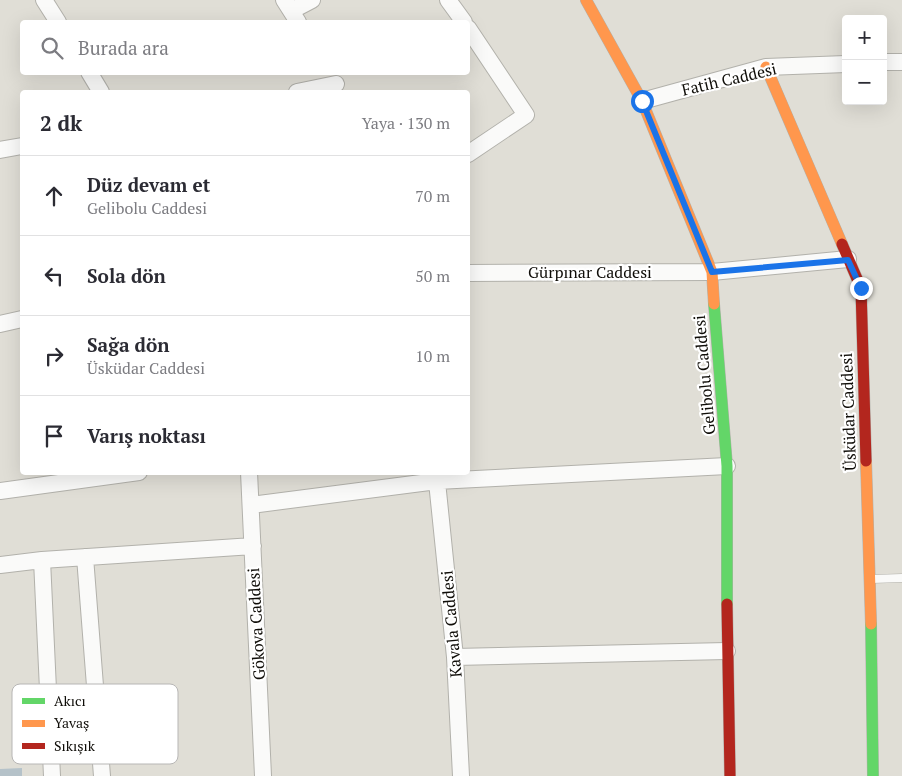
<!DOCTYPE html>
<html lang="tr">
<meta charset="utf-8">
<style>
body{margin:0;font-family:"PT Serif",serif;background:#f7f7f7;color:#2b2b33}
.controls{position:absolute;right:15px;top:15px;display:grid;overflow:hidden;border-radius:5px;box-shadow:0 5px 20px #0002}
.controls button{width:45px;height:45px;display:grid;place-items:center;padding:0;border:0;border-bottom:1px solid #e1e1e2;background:#fff;color:#2b2b33;font:25px sans-serif}
.stop{position:absolute;width:15px;height:15px;margin:-11px;border:4px solid #1a73e8;border-radius:50%;background:#fff}
.stop.end{background:#1a73e8;border-color:#fff;box-shadow:0 1px 5px #0008}
.list{margin:0;padding:0;list-style:none}
h2{display:flex;justify-content:space-between;align-items:center;height:65px;margin:0;padding:0 20px;font-size:21px}
h2 small{font-size:16px;font-weight:400;color:#7c7c81}
.list li{display:grid;grid-template-columns:32px 1fr auto;gap:15px;align-items:center;box-sizing:border-box;height:80px;padding:0 20px;border-top:1px solid #e1e1e2}
.list b{display:block;font-size:19px;white-space:nowrap}
.list p{margin:0;font-size:16px;white-space:nowrap;color:#7c7c81}
.list em{font-size:16px;font-style:normal;color:#7c7c81}
.icon{flex:none;width:28px;height:28px;fill:none;stroke:currentColor;stroke-width:2;stroke-linecap:round;stroke-linejoin:round}
.map{position:relative;flex:none;width:902px;height:776px;overflow:hidden}
.search{position:absolute;background:#fff;box-shadow:0 5px 20px #0002;left:20px;top:20px;width:450px;height:55px;display:flex;align-items:center;gap:12px;box-sizing:border-box;padding:0 18px;border-radius:5px;color:#7c7c81;font-size:19px}
.panel{position:absolute;background:#fff;box-shadow:0 5px 20px #0002;left:20px;top:90px;width:450px;height:385px;border-radius:5px}
.map>svg:first-child{display:block}
.building{fill:#b5c2c9}
.lines{fill:none;stroke-linecap:round;stroke-linejoin:round}
.lane-casing{stroke:#b2b1ab;stroke-width:9}
.street-casing{stroke:#b2b1ab;stroke-width:18}
.fast-casing{stroke:#b2b1ab;stroke-width:12}
.slow-casing{stroke:#b2b1ab;stroke-width:12}
.jam-casing{stroke:#b2b1ab;stroke-width:12}
.lane{stroke:#fafaf9;stroke-width:8}
.street{stroke:#fafaf9;stroke-width:16}
.fast{stroke:#63d668;stroke-width:11}
.slow{stroke:#ff974d;stroke-width:11}
.jam{stroke:#b3261e;stroke-width:11}
.route{stroke:#1a73e8;stroke-width:6}
.labels{text-anchor:middle;dominant-baseline:central;stroke-width:4.5;stroke-linejoin:round;paint-order:stroke}
.street-label{font-size:16px;fill:#0f0d08;stroke:#fff}
.key{fill:#fff;stroke:#b7b6b5;stroke-width:1}
.key-label{font-size:14px;fill:#0f0d08}
</style>
<div class="map">
<svg width="902" height="776" viewBox="0 0 902 776">
<rect width="100%" height="100%" fill="#e0ded6"/>
<path class="building" d="M 22,768 L 22,776 L 0,776 L 0,769 Z"/>
<g class="lines">
<defs>
<path id="lane" d="M 872,579 L 902,578"/>
<path id="street" d="M 44,0 L 58,22
M 284,0 L 298,22
M 448,0 L 464,22
M 291,11 L 312,0
M 468,28 L 526,115 L 468,154
M 883,62 L 902,62
M 89,72 L 101,92
M 297,92 L 336,84
M 642,101 L 766,67 L 846,64
M 0,150 L 22,146
M 468,273 L 712,272 L 848,259
M 0,324 L 22,319
M 249,472 L 263,776
M 436,472 L 455,657 L 461,776
M 0,491 L 139,472
M 251,505 L 437,481 L 727,466
M 85,557 L 102,776
M 42,560 L 52,776
M 0,565 L 42,560 L 253,546
M 455,657 L 727,651"/>
<path id="fast" d="M 714,304 L 727,466 L 727,604
M 871,624 L 873,776"/>
<path id="slow" d="M 586,0 L 642,101 L 712,272 L 714,304
M 766,67 L 842,244
M 866,461 L 871,624"/>
<path id="jam" d="M 842,244 L 861,288 L 866,461
M 727,604 L 730,776"/>
</defs>
<use href="#lane" class="lane-casing"/>
<use href="#street" class="street-casing"/>
<use href="#fast" class="fast-casing"/>
<use href="#slow" class="slow-casing"/>
<use href="#jam" class="jam-casing"/>
<use href="#lane" class="lane"/>
<use href="#street" class="street"/>
<use href="#fast" class="fast"/>
<use href="#slow" class="slow"/>
<use href="#jam" class="jam"/>
</g>
<g class="lines">
<path class="route" d="M 642,101 L 712,272 L 848,260 L 861,288"/>
</g>
<g class="labels">
<g class="street-label">
<text transform="translate(729 79) rotate(-13)">Fatih Caddesi</text>
<text x="590" y="272">Gürpınar Caddesi</text>
<text transform="translate(704 375) rotate(-95)">Gelibolu Caddesi</text>
<text transform="translate(848 412) rotate(-92)">Üsküdar Caddesi</text>
<text transform="translate(256 624) rotate(-93)">Gökova Caddesi</text>
<text transform="translate(451 624) rotate(-95)">Kavala Caddesi</text>
</g>
</g>
<rect x="12" y="684" width="166" height="80" rx="8" class="key"/>
<rect x="22" y="698" width="23" height="6" fill="#63d668"/>
<rect x="22" y="720" width="23" height="7" fill="#ff974d"/>
<rect x="22" y="743" width="23" height="6" fill="#b3261e"/>
<g class="key-label">
<text x="54" y="706">Akıcı</text>
<text x="54" y="728">Yavaş</text>
<text x="54" y="751">Sıkışık</text>
</g>
</svg>
<div class="controls">
<button>+</button>
<button>−</button>
</div>
<div class="stop" style="left:642px;top:101px"></div>
<div class="stop end" style="left:861px;top:288px"></div>
<div class="search"><svg class="icon" aria-label="search" viewBox="0 0 24 24"><circle cx="10" cy="10" r="6"/><path d="M15 15l6 6"/></svg>Burada ara</div>
<section class="panel">
<h2>2 dk<small>Yaya · 130 m</small></h2>
<ul class="list">
<li><svg class="icon" aria-label="ahead" viewBox="0 0 24 24"><path d="M12 20V5M6 11l6-6 6 6"/></svg><div><b>Düz devam et</b><p>Gelibolu Caddesi</p></div><em>70 m</em></li>
<li><svg class="icon" aria-label="left" viewBox="0 0 24 24"><path d="M17 20v-9H6M10 6l-5 5 5 5"/></svg><div><b>Sola dön</b></div><em>50 m</em></li>
<li><svg class="icon" aria-label="right" viewBox="0 0 24 24"><path d="M7 20v-9h11M14 6l5 5-5 5"/></svg><div><b>Sağa dön</b><p>Üsküdar Caddesi</p></div><em>10 m</em></li>
<li><svg class="icon" aria-label="arrive" viewBox="0 0 24 24"><path d="M6 21V4h12l-3 4 3 4H6"/></svg><div><b>Varış noktası</b></div></li>
</ul>
</section>
</div>
